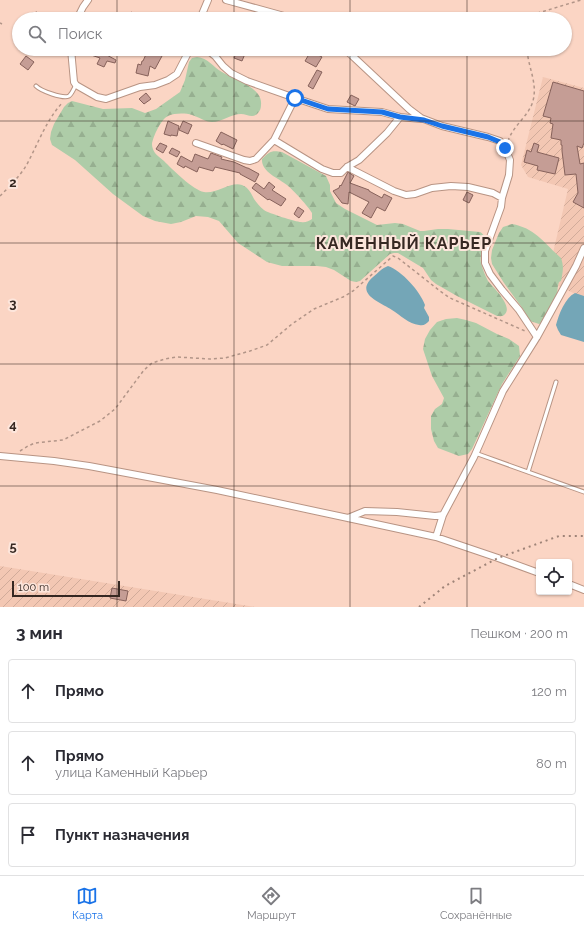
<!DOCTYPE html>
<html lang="ru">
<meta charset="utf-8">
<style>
body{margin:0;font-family:Raleway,sans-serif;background:#f7f7f7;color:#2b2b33}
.controls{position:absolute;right:12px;bottom:12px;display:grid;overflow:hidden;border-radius:4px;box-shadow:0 1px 3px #0004}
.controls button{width:36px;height:36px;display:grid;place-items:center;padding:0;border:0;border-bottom:1px solid #e1e1e2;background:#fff;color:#2b2b33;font:20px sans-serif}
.scale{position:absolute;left:12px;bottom:10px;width:108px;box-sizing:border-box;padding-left:4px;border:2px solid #362822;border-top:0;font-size:11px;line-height:14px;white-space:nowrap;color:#362822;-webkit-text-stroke:3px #fde6dc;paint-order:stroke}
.stop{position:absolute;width:12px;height:12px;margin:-9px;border:3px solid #1a73e8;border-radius:50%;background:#fff}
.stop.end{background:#1a73e8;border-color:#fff;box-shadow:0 1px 4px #0008}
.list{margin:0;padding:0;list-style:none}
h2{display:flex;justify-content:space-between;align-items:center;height:52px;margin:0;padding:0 16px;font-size:17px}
h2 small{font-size:13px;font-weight:400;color:#7c7c81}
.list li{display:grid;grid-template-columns:26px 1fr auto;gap:12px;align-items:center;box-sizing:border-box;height:64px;margin:0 8px 8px;padding:0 8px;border:1px solid #e1e1e2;border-radius:4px}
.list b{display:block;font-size:15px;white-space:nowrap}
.list p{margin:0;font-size:13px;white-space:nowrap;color:#7c7c81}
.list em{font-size:13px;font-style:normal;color:#7c7c81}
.icon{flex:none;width:22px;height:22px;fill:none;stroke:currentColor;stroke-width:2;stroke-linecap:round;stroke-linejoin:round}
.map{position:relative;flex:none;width:584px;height:607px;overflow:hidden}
.search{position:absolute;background:#fff;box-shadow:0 1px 3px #0004;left:12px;right:12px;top:12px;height:44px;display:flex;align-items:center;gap:10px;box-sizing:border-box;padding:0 14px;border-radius:22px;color:#7c7c81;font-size:15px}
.sheet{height:268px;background:#fff}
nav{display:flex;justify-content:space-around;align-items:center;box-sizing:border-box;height:56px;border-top:1px solid #e1e1e2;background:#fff;font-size:11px;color:#7c7c81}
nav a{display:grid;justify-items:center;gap:2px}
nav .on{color:#1a73e8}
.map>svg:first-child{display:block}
.industrial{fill:url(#industrial-furrows)}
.forest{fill:url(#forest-firs)}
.water{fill:#74a6b7}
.building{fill:#c59d95;stroke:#87625b}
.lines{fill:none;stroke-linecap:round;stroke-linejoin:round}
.service-casing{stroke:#b89484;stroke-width:5}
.minor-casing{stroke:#b89484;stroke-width:8}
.path{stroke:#b29588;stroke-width:1.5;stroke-dasharray:3 3;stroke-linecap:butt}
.service{stroke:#fff;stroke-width:3}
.minor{stroke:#fff;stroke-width:6}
.rail{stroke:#9f8478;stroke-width:2;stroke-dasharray:2 4;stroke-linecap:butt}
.route{stroke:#1a73e8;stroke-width:5}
.grid{fill:none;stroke:#362822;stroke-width:1;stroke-opacity:0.55}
.labels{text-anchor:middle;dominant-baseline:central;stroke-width:4;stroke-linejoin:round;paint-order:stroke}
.district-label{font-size:16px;font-weight:bold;letter-spacing:1px;fill:#362822;stroke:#fde6dc}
.grid-label{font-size:13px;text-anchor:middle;font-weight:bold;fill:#362822;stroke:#fde6dc;stroke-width:4;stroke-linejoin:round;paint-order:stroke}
</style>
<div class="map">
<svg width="584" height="607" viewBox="0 0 584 607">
<defs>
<pattern id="industrial-furrows" width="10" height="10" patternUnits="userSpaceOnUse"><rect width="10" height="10" fill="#f3c7b3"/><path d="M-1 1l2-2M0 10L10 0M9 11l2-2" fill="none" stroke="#d1ab9a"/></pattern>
<pattern id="forest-firs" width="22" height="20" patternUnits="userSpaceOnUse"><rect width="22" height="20" fill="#aecca8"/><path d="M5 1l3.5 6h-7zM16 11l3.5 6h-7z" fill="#96af90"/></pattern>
</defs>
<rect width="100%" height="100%" fill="#fbd5c4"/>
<path class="industrial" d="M 543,77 L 584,88 L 584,298 L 556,285 L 552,257 L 568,189 L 528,177 L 521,165 Z
M 0,566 L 255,607 L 0,607 Z"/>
<path class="forest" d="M 197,57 C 208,58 213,67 222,72 C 234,80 263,87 261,105 C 261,108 260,111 258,113 C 253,119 247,114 241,114 C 231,114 222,122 212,122 C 205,122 199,117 192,115 C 185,113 175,113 168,116 C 161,119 153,137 152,144 C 152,147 153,150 155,153 C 157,156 161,158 164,161 C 172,169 193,190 204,192 C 217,194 231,181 242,185 C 249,188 251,193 254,199 C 256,202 260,207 264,210 C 268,213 296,222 301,222 C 305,223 309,221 312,219 C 312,218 312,214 312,213 C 309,207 292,189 287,185 C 278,178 261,172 262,159 C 269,152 271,150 282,152 L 326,176 L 330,185 L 330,191 L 336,203 L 345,209 L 377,225 L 395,223 L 403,224 L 420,231 L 424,231 L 438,229 L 448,229 L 480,232 C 482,233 483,234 484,236 C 486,242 479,255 481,263 C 483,270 485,275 488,281 C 493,287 513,306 505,314 C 503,317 500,316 497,316 L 457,296 L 436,284 L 431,280 L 423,268 L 398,253 L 394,253 L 390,254 L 360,281 L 356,282 L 351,281 L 334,270 L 326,267 L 317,266 L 282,266 L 267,262 L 238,243 L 219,221 L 208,217 L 196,216 L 181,222 L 171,224 L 155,221 L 143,216 L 113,194 L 75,160 L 52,145 L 50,139 L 51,132 L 54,124 L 64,107 L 68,103 L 72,101 L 103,109 L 132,108 L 145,113 L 156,109 L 180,92 L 185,80 L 189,62 L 192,58 Z
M 512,224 C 535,228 544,243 561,258 C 564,266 563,272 561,281 L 559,282 C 557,288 558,290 557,294 L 542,323 L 539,324 L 530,321 L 523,309 L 504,283 L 492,264 L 491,258 L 492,250 L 499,233 L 503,227 Z
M 457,318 L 466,320 L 476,323 L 497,334 L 509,339 L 519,346 L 520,356 L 502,384 L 472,449 L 468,454 L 459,456 L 438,448 L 434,441 L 431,429 L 431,416 L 435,409 L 442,404 L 444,398 L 432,376 L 423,349 L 425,339 L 430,330 L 437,322 L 446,319 Z"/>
<path class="water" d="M 388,266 C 402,271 420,291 425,305 L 424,308 L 429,317 L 429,321 C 426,324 424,326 419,325 C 409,324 400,315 392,310 C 380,302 354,294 373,277 C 378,273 382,268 388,266 Z
M 575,293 L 584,296 L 584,342 L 561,335 L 558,330 L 556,325 C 559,314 565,298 575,293 Z"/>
<path class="building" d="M 37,12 L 38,19 L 30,19 L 29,14 Z
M 131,12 L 145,19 L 128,19 Z
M 76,49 L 97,49 L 104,51 L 103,53 L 116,60 L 115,63 L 107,61 L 104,67 L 97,64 L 100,58 L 76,50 Z
M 225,49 L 247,49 L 242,61 L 234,58 L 236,54 Z
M 311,51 L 322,57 L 316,67 L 305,61 Z
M 147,52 L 156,55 L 159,53 L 162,56 L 155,69 L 150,66 L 148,76 L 136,73 L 138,64 L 141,65 L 142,61 L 143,61 Z
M 26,56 L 34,62 L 28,70 L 20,64 Z
M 317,70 L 322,72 L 313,89 L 308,86 Z
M 553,82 L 584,91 L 584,143 L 582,148 L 577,146 L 580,164 L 584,163 L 584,208 L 573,202 L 578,193 L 576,174 L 565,175 L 562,151 L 562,145 L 561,145 L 561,140 L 551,138 L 553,124 L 550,123 L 551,118 L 543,116 Z
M 146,93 L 151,99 L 144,104 L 139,99 Z
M 351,95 L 359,99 L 355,106 L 347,102 Z
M 168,121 L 179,126 L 177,136 L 171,135 L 171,136 L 164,134 Z
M 183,121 L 192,125 L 188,134 L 179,130 Z
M 221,132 L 237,140 L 233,149 L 223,144 L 222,145 L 216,141 Z
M 160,143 L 167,146 L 163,153 L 156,149 Z
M 534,143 L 539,145 L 537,152 L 559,158 L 555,174 L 537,170 L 538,166 L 524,162 L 527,150 L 531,152 Z
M 172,148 L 180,152 L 177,157 L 169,153 Z
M 211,153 L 222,157 L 221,159 L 234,162 L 247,168 L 248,168 L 259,174 L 255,182 L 240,174 L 240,173 L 215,167 L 213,171 L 199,167 L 197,172 L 185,166 L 184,168 L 177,164 L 181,156 L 192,162 L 195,154 L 208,159 Z
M 348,172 L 354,176 L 350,183 L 369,190 L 369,191 L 382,198 L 384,194 L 392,198 L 385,211 L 377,207 L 371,218 L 362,213 L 369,202 L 349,192 L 348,204 L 342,203 L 333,191 L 339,188 L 340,185 L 341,186 Z
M 269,182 L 275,187 L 272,190 L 286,199 L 281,206 L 269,199 L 268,200 L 252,188 L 256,183 L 264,189 Z
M 467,192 L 473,195 L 469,203 L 463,200 Z
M 298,207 L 304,211 L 299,218 L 294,214 Z
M 112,588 L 128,591 L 126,601 L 110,598 Z"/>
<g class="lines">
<defs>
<path id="service" d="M 36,86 C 41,91 63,99 69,96 C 72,94 74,88 76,85
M 475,453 L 584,492
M 528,472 L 556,382"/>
<path id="minor" d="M 226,0 L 295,19
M 77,19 L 83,7 L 88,0
M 200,19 L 208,0
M 71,49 L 74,82 L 76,85 L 97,97 L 106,99 L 140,87 L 155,85 L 168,80 L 177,74 L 190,49
M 206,49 L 215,56 L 223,66 L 231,73 L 247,81 L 295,98 L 328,109 L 382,112 L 400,117 L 421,119
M 345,49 L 409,109 L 421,118 L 442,126 L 488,137 L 500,141 L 505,148 L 510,160 L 509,175 L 502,198 L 501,207 L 485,251 L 485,263 L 490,274 L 502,290 L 519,310 L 537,337
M 274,140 L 322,169 L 333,173 L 341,173 L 347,167 L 359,160 L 387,133 L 400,117
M 196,143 L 244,160 L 250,161 L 256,159 L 274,140 L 295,98
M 347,167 L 394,191 L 406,195 L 415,194 L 432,188 L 451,186 L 468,187 L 493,193 L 502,198
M 0,456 L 54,461 L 89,466 L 217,490 L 348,518 L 436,537 L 498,558 L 539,573
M 348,518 L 365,511 L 397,512 L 435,516 L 443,515
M 436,537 L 443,515 L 474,457 L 503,391 L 537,337 L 576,266 L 584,248
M 569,584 L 584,590"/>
</defs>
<use href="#service" class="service-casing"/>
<use href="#minor" class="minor-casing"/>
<path class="path" d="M 535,19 L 538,13 L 581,0
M 0,23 L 2,24
M 508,141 C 513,126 527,117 532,104 C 539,85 528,68 527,49
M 0,196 C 9,187 19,177 26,166 C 38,144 46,120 63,102
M 20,451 L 28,446 L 35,443 L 63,440 L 100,421 L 115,409 L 144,370 L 152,363 L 165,359 L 177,357 L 210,359 L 225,358 L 250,351 L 267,345 L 292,324 L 314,309 L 343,297 L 353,291 L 393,256 L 398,258 L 440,291 L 450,298 L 525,331"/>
<use href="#service" class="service"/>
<use href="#minor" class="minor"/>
<path class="rail" d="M 419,607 L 445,586 L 498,558 L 559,536 L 584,536"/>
</g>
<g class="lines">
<path class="route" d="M 295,98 L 328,109 L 382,112 L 400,117 L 424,120 L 442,126 L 488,137 L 500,142 L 505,148"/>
</g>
<path class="grid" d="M 117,0 L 117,19M 234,0 L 234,19M 350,0 L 350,19M 467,0 L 467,19M 117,49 L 117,607M 234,49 L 234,607M 350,49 L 350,607M 467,49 L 467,607M 0,121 L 584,121M 0,243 L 584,243M 0,364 L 584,364M 0,486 L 584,486"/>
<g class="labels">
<g class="district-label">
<text x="404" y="243">КАМЕННЫЙ КАРЬЕР</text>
</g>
</g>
<g class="grid-label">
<text x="13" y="187">2</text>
<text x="13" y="308">3</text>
<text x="13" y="429">4</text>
<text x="13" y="551">5</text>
</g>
</svg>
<div class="controls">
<button><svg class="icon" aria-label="locate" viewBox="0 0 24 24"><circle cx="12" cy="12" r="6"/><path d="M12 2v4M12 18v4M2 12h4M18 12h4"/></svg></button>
</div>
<div class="scale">100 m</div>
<div class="stop" style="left:295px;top:98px"></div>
<div class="stop end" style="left:505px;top:148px"></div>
<div class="search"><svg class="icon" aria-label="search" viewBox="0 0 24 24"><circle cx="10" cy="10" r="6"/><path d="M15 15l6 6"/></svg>Поиск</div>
</div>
<section class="sheet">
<h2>3 мин<small>Пешком · 200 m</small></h2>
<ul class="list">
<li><svg class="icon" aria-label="ahead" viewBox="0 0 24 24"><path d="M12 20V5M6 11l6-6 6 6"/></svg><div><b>Прямо</b></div><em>120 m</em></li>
<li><svg class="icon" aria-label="ahead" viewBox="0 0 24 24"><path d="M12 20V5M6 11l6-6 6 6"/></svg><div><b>Прямо</b><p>улица Каменный Карьер</p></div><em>80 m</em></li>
<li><svg class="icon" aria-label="arrive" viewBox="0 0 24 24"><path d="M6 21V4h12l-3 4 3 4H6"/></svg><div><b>Пункт назначения</b></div></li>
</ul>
</section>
<nav>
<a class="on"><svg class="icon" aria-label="map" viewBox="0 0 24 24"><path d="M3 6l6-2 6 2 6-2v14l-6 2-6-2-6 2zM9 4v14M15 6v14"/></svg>Карта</a>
<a><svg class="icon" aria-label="directions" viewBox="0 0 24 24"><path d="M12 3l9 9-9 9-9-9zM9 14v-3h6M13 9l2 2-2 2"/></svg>Маршрут</a>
<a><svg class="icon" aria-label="saved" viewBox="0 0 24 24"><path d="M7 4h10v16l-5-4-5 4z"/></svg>Сохранённые</a>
</nav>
